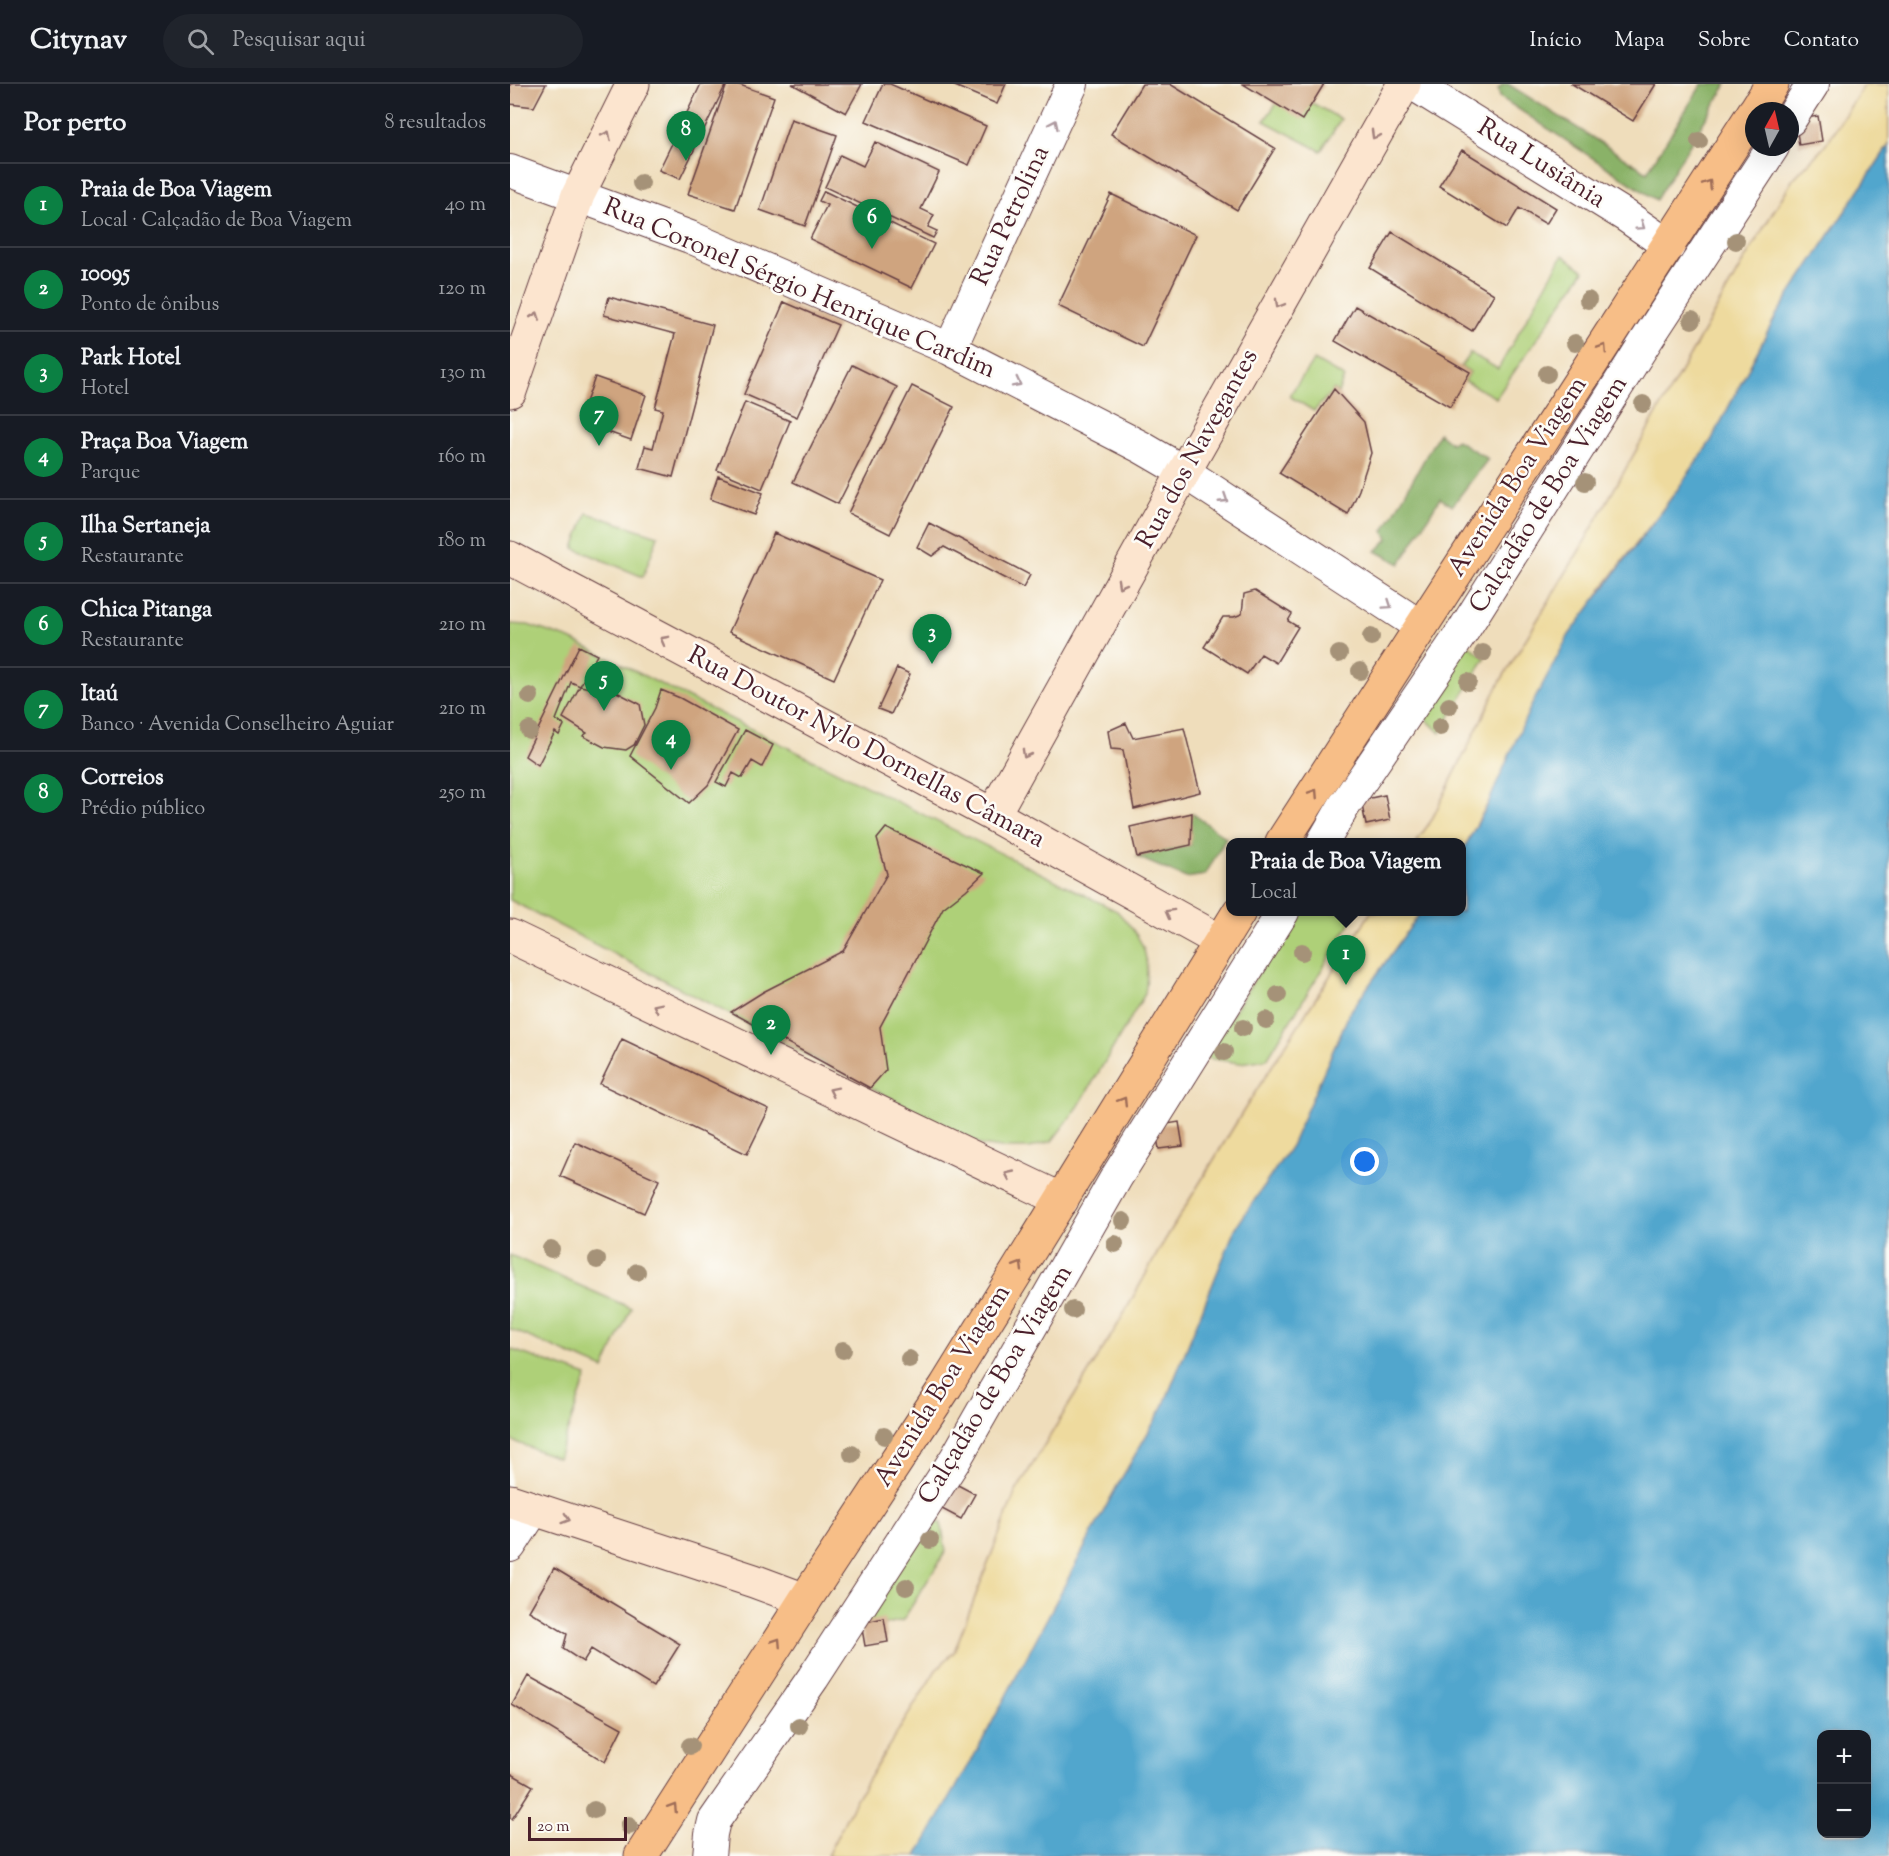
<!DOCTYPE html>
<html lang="pt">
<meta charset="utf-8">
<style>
body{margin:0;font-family:"Sorts Mill Goudy",serif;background:#20242c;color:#f1f3f6}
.controls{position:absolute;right:18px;bottom:18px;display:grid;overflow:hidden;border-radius:12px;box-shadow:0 6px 24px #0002}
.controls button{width:54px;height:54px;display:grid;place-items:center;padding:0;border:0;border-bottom:2px solid #363941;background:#171b24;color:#f1f3f6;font:30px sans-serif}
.compass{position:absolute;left:1235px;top:18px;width:54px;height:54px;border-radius:50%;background:#171b24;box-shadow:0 6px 24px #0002;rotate:8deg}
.scale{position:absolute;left:18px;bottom:15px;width:99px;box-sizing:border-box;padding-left:6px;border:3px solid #4a1f2b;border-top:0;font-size:16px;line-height:21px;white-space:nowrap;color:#4a1f2b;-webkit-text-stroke:4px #fdfcf7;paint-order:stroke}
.you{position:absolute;left:855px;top:1078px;width:21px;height:21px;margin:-15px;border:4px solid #fff;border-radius:50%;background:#1a73e8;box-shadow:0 0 0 9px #1a73e833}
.badge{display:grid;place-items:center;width:39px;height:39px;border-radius:50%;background:#0b8043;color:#fff;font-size:20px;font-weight:700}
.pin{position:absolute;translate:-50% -50px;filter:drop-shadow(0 2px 3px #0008)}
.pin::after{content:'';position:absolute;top:32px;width:21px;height:18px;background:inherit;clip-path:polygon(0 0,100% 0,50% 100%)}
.popup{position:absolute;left:716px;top:754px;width:240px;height:78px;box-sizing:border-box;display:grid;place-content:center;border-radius:12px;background:#171b24;filter:drop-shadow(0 2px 4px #0005);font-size:20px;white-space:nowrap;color:#9ea1a6}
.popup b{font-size:22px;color:#f1f3f6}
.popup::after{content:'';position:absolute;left:50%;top:100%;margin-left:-12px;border:12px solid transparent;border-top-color:#171b24}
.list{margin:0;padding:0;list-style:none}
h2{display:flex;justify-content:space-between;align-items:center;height:78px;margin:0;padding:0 24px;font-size:26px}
h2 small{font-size:20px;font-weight:400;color:#9ea1a6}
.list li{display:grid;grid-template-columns:39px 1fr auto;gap:18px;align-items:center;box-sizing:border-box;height:84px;padding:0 24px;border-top:2px solid #363941}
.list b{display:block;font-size:22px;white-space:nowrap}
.list p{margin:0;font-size:20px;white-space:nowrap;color:#9ea1a6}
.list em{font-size:20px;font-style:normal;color:#9ea1a6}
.icon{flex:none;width:33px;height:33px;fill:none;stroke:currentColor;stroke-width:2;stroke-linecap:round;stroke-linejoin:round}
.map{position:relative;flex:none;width:1379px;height:1772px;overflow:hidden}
header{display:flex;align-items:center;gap:36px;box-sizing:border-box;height:84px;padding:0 30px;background:#171b24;border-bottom:2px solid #363941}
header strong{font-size:28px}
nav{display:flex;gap:33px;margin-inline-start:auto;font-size:21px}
.search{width:420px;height:54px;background:#20242c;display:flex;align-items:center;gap:15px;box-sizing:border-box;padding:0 21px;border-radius:33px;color:#9ea1a6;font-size:22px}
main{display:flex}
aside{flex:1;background:#171b24}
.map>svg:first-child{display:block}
.green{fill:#aed078;stroke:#7c7852;stroke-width:1.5}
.forest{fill:#8ab268;stroke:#6a684a;stroke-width:1.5}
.sand{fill:#eeda9e;stroke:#9c7c64;stroke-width:1.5}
.water{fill:#51a6cd;stroke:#4e627c;stroke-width:1.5;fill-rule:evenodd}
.building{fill:#cfa47f}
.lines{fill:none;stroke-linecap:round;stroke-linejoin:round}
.street-casing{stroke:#633c41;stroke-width:34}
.secondary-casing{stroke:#633c41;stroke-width:35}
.primary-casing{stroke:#633c41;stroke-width:35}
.street{stroke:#fff;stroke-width:32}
.secondary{stroke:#fce5cf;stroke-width:33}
.primary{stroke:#f7be87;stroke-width:33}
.tree{fill:#a59278}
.oneway{stroke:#ae9aa0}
.oneway2{stroke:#a3827d}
.oneway3{stroke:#a06e59}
.labels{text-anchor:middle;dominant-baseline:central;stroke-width:5;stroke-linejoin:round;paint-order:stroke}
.street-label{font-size:26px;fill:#4a1f2b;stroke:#fdfcf7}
</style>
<header>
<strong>Citynav</strong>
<div class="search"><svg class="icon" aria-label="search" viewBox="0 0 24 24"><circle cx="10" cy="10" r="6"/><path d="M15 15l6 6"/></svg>Pesquisar aqui</div>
<nav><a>Início</a><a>Mapa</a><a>Sobre</a><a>Contato</a></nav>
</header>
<main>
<aside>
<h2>Por perto<small>8 resultados</small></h2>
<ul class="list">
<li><span class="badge">1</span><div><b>Praia de Boa Viagem</b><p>Local · Calçadão de Boa Viagem</p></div><em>40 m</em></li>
<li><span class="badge">2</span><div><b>10095</b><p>Ponto de ônibus</p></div><em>120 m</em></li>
<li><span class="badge">3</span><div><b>Park Hotel</b><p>Hotel</p></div><em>130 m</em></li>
<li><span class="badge">4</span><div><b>Praça Boa Viagem</b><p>Parque</p></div><em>160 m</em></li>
<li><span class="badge">5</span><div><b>Ilha Sertaneja</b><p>Restaurante</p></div><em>180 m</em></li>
<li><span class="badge">6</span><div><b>Chica Pitanga</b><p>Restaurante</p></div><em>210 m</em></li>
<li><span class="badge">7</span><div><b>Itaú</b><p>Banco · Avenida Conselheiro Aguiar</p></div><em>210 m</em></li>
<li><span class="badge">8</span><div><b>Correios</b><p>Prédio público</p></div><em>250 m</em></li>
</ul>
</aside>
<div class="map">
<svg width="1379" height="1772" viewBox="0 0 1379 1772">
<rect width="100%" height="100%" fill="#fdfcf7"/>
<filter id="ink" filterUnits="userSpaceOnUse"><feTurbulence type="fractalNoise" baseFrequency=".0167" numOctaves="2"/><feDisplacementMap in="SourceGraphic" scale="12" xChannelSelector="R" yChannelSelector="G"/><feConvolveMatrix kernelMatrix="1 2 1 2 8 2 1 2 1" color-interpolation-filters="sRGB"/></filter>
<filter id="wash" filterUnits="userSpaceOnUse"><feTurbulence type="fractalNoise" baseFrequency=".008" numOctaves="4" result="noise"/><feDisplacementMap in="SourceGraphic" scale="24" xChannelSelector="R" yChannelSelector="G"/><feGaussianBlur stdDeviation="1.35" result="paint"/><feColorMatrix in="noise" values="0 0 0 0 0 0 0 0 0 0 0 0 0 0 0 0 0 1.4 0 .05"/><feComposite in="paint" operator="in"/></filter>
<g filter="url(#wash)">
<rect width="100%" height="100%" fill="#efddbb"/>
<path class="green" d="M 802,19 L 831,35 L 811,67 L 754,37 L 766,20 Z
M 1053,171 L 1074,187 L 986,314 L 955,297 L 960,288 L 951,282 L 960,269 L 988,285 Z
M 804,276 L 834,293 L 828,309 L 824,305 L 804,327 L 779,312 Z
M 77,429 L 148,452 L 133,493 L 64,464 Z
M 0,540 L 18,541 L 60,555 L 607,827 C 634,857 641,869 635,910 L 568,1023 L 542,1057 L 519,1064 L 491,1064 L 471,1061 L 0,816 Z
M 955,558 L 975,574 L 930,649 L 908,627 Z
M 787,828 L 847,828 L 757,975 L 730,979 L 695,974 Z
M 0,1171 L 121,1224 L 94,1285 L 0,1245 Z
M 0,1265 L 77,1292 L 48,1374 L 0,1356 Z
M 410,1436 L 431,1439 L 436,1467 L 393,1536 L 352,1546 Z"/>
<path class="forest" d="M 993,0 L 998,0 L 1137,88 L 1192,0 L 1217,0 L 1146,116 L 990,13 L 988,5 Z
M 929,349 L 941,359 L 947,356 L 978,375 L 942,422 L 930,414 L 890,480 L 866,467 L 878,455 L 874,447 Z
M 682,729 L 716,754 L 695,791 L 676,794 L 627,773 L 681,761 L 674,733 Z"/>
<path class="sand" d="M 1355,0 L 1379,0 L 1379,61 L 1267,230 L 1201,357 L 1168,405 L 1091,506 L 952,768 L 952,758 L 906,758 L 921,737 L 990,598 L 1069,467 L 1233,178 L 1283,95 L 1314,63 Z
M 861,828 L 911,828 L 840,928 L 781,1062 L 725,1145 L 653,1323 L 607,1402 L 468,1665 L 412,1764 L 407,1772 L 317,1772 L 347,1713 L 426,1586 L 444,1568 L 505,1409 L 607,1242 L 652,1161 L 737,1021 Z"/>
<path class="water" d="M 1379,61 L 1379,1772 L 407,1772 L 468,1665 L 607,1402 L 653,1323 L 725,1145 L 781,1062 L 840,928 L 911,828 L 952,828 L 952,768 L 977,722 L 1020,624 L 1059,551 L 1168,405 L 1201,357 L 1267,230 ZM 1312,1650 L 1356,1650 L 1356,1750 L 1312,1750 Z"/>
<g id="blocks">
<path class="building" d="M 0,0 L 36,0 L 24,23 L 0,20 Z
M 191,0 L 216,0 L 170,95 L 149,86 Z
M 217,0 L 227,0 L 264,13 L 225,125 L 178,110 Z
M 282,0 L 352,0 L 336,29 Z
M 373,0 L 380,0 L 476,42 L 459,81 L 356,37 Z
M 440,0 L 496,0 L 487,20 Z
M 632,0 L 660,0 L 765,64 L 727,126 L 601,50 Z
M 733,0 L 814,0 L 792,36 Z
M 1062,0 L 1146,0 L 1123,37 Z
M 1308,32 L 1312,57 L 1289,61 L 1285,36 Z
M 281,35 L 327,51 L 295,142 L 250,126 Z
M 365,58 L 429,88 L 411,125 L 424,131 L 418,143 L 427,147 L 423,154 L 315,103 L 330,71 L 353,82 Z
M 952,66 L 1046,124 L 1036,140 L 1009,124 L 997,144 L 929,102 Z
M 314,107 L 424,160 L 402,204 L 300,155 L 317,121 L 309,117 Z
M 601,110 L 686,151 L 633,263 L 548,222 Z
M 882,148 L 984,210 L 962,247 L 860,184 Z
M 99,213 L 203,241 L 163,393 L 129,384 L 135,362 L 143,364 L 153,326 L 145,324 L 165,250 L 94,231 Z
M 274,218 L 328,241 L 287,333 L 234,310 Z
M 845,222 L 960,288 L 940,323 L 825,257 Z
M 342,281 L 387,303 L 328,420 L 283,398 Z
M 85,293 L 136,311 L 121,356 L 69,338 Z
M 402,302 L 444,323 L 380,450 L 338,429 Z
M 824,305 L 854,338 L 861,369 L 849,406 L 838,431 L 769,389 Z
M 235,318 L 280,337 L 252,405 L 207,386 Z
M 208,392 L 253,409 L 244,431 L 200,415 Z
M 419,439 L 520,491 L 513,504 L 434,463 L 422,472 L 407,463 Z
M 264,449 L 370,496 L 324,595 L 219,548 Z
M 745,507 L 782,530 L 778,537 L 788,543 L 766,579 L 751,570 L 737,590 L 694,563 L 713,533 L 724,533 L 732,530 L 734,510 Z
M 69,562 L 87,571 L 70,602 L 61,598 L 46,636 L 54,641 L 49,651 L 45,648 L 28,681 L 15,672 Z
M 387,584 L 400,590 L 381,630 L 368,625 Z
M 89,599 L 130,620 L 134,641 L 124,661 L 116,666 L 94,663 L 73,652 L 77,649 L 53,634 L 70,602 L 86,605 Z
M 151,606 L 170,614 L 228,646 L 198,701 L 179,719 L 120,672 L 145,624 Z
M 616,639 L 623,654 L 674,644 L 690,708 L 624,725 L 613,666 L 601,665 L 598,647 Z
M 235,646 L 263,661 L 252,683 L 242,677 L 232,694 L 223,689 L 216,703 L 206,698 Z
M 875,711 L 880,736 L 856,741 L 851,716 Z
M 682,729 L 681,761 L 627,773 L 620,743 Z
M 376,744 L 474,789 L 456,806 L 433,824 L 370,943 L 376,986 L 360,1004 L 221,928 L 253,908 L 333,867 L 377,790 L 367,755 Z
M 112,955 L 259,1025 L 237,1070 L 90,1000 Z
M 669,1038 L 673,1062 L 649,1065 L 645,1042 Z
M 65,1058 L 149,1096 L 134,1129 L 50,1092 Z
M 444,1399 L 465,1410 L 451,1435 L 430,1424 Z
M 44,1484 L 170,1560 L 143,1603 L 81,1565 L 73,1578 L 53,1565 L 57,1550 L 19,1527 Z
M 374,1534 L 378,1558 L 355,1562 L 351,1539 Z
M 18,1592 L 112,1644 L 95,1678 L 2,1621 Z
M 0,1689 L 23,1702 L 2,1735 L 0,1734 Z"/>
</g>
</g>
<g filter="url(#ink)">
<use href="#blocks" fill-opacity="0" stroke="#633c41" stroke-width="1.5"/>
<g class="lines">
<defs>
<path id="street" d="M 903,0 L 1116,132 L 1159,162
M 1280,36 L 1303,0
M 0,87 L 180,153 L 440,265 L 631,363 L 674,388 L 910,542
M 440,265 L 562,0
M 813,758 L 834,722 L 953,547 L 1136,257 L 1263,63
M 0,1462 L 24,1425
M 199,1772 L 201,1750 L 204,1737 L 303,1594 L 446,1374 L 606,1094 L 773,828"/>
<path id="secondary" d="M 0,307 L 68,111 L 123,0
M 0,474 L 483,731 L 710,857
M 483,731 L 674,388 L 894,0
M 0,852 L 552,1116
M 0,1417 L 244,1497 L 295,1516"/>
<path id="primary" d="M 1245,27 L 1262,0
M 772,758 C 928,514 1088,272 1244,28
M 131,1772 L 295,1516 L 436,1302 L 729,828"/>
</defs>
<use href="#street" class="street-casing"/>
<use href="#secondary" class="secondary-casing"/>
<use href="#primary" class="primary-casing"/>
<use href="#street" class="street"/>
<use href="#secondary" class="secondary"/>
<use href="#primary" class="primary"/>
</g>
<g class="tree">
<circle cx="1189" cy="57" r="9"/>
<circle cx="131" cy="99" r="9"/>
<circle cx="1226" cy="157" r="9"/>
<circle cx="1078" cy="216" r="9"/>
<circle cx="1182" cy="236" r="9"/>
<circle cx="1065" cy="259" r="9"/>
<circle cx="1037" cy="290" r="9"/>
<circle cx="1133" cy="320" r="9"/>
<circle cx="1075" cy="398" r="9"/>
<circle cx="861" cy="553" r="9"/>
<circle cx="973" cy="569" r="9"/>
<circle cx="829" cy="570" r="9"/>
<circle cx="850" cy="587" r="9"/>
<circle cx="958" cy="598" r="9"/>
<circle cx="20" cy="612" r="9"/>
<circle cx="939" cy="622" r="9"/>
<circle cx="930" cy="643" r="9"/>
<circle cx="19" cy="646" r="9"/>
<circle cx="792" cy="868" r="9"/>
<circle cx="768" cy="911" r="9"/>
<circle cx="756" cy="936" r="9"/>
<circle cx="733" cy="944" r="9"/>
<circle cx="714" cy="968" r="9"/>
<circle cx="613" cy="1137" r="9"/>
<circle cx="605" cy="1160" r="9"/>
<circle cx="41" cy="1165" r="9"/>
<circle cx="87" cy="1176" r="9"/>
<circle cx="127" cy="1188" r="9"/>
<circle cx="563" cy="1226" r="9"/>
<circle cx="333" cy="1266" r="9"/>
<circle cx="399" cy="1275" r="9"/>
<circle cx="374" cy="1352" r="9"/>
<circle cx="342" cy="1370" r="9"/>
<circle cx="420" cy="1456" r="9"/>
<circle cx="396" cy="1503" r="9"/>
<circle cx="289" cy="1642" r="9"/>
<circle cx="180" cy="1662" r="9"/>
<circle cx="84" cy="1726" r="9"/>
<circle cx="119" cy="1742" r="9"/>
</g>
<defs><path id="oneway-chevron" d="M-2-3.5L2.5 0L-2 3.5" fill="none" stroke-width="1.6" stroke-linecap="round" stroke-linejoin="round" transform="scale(1.5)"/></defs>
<g class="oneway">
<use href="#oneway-chevron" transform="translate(544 40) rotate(-65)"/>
<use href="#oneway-chevron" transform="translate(1131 142) rotate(34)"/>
<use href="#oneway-chevron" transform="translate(507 299) rotate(27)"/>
<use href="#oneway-chevron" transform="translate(714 415) rotate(33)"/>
<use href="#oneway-chevron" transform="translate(878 521) rotate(34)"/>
</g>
<g class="oneway2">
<use href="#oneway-chevron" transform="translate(97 51) rotate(-64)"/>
<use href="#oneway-chevron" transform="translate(865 51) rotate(120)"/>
<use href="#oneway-chevron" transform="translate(769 220) rotate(120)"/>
<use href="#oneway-chevron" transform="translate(26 232) rotate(-71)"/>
<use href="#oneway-chevron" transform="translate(611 500) rotate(119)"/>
<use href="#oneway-chevron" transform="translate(154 556) rotate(-152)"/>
<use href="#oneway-chevron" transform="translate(516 670) rotate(119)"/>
<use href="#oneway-chevron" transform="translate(659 829) rotate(-151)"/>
<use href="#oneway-chevron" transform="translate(147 923) rotate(-154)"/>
<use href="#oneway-chevron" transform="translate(323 1007) rotate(-154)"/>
<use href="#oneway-chevron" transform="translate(499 1091) rotate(-155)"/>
<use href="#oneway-chevron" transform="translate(56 1435) rotate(18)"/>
</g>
<g class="oneway3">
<use href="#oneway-chevron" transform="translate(1198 100) rotate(-57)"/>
<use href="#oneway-chevron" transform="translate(1093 264) rotate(-57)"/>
<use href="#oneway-chevron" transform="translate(804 709) rotate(-57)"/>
<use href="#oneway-chevron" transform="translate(613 1017) rotate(-58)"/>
<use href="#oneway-chevron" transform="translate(509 1182) rotate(-59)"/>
<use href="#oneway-chevron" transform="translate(267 1558) rotate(-57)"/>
<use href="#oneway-chevron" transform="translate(163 1723) rotate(-58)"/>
</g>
</g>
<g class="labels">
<g class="street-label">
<text transform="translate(1031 80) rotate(32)">Rua Lusiânia</text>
<text transform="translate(501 132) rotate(-65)">Rua Petrolina</text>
<text transform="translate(289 205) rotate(23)">Rua Coronel Sérgio Henrique Cardim</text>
<text transform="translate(688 365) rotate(-61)">Rua dos Navegantes</text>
<text transform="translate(1008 393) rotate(-57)">Avenida Boa Viagem</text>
<text transform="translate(1039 411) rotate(-58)">Calçadão de Boa Viagem</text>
<text transform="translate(356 664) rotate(28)">Rua Doutor Nylo Dornellas Câmara</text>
<text transform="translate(486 1301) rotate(-59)">Calçadão de Boa Viagem</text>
<text transform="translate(433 1302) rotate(-58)">Avenida Boa Viagem</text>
</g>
</g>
</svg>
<div class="controls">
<button>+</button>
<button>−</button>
</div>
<svg class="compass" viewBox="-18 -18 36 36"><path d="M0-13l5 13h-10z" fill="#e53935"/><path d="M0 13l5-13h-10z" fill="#9ea1a6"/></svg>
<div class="scale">20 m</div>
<div class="you"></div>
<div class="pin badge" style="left:836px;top:901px">1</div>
<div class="popup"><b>Praia de Boa Viagem</b>Local</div>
<div class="pin badge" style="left:261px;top:971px">2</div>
<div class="pin badge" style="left:422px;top:580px">3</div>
<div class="pin badge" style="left:161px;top:686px">4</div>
<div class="pin badge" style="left:94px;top:627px">5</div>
<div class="pin badge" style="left:362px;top:165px">6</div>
<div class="pin badge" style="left:89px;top:362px">7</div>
<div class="pin badge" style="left:176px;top:77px">8</div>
</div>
</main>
